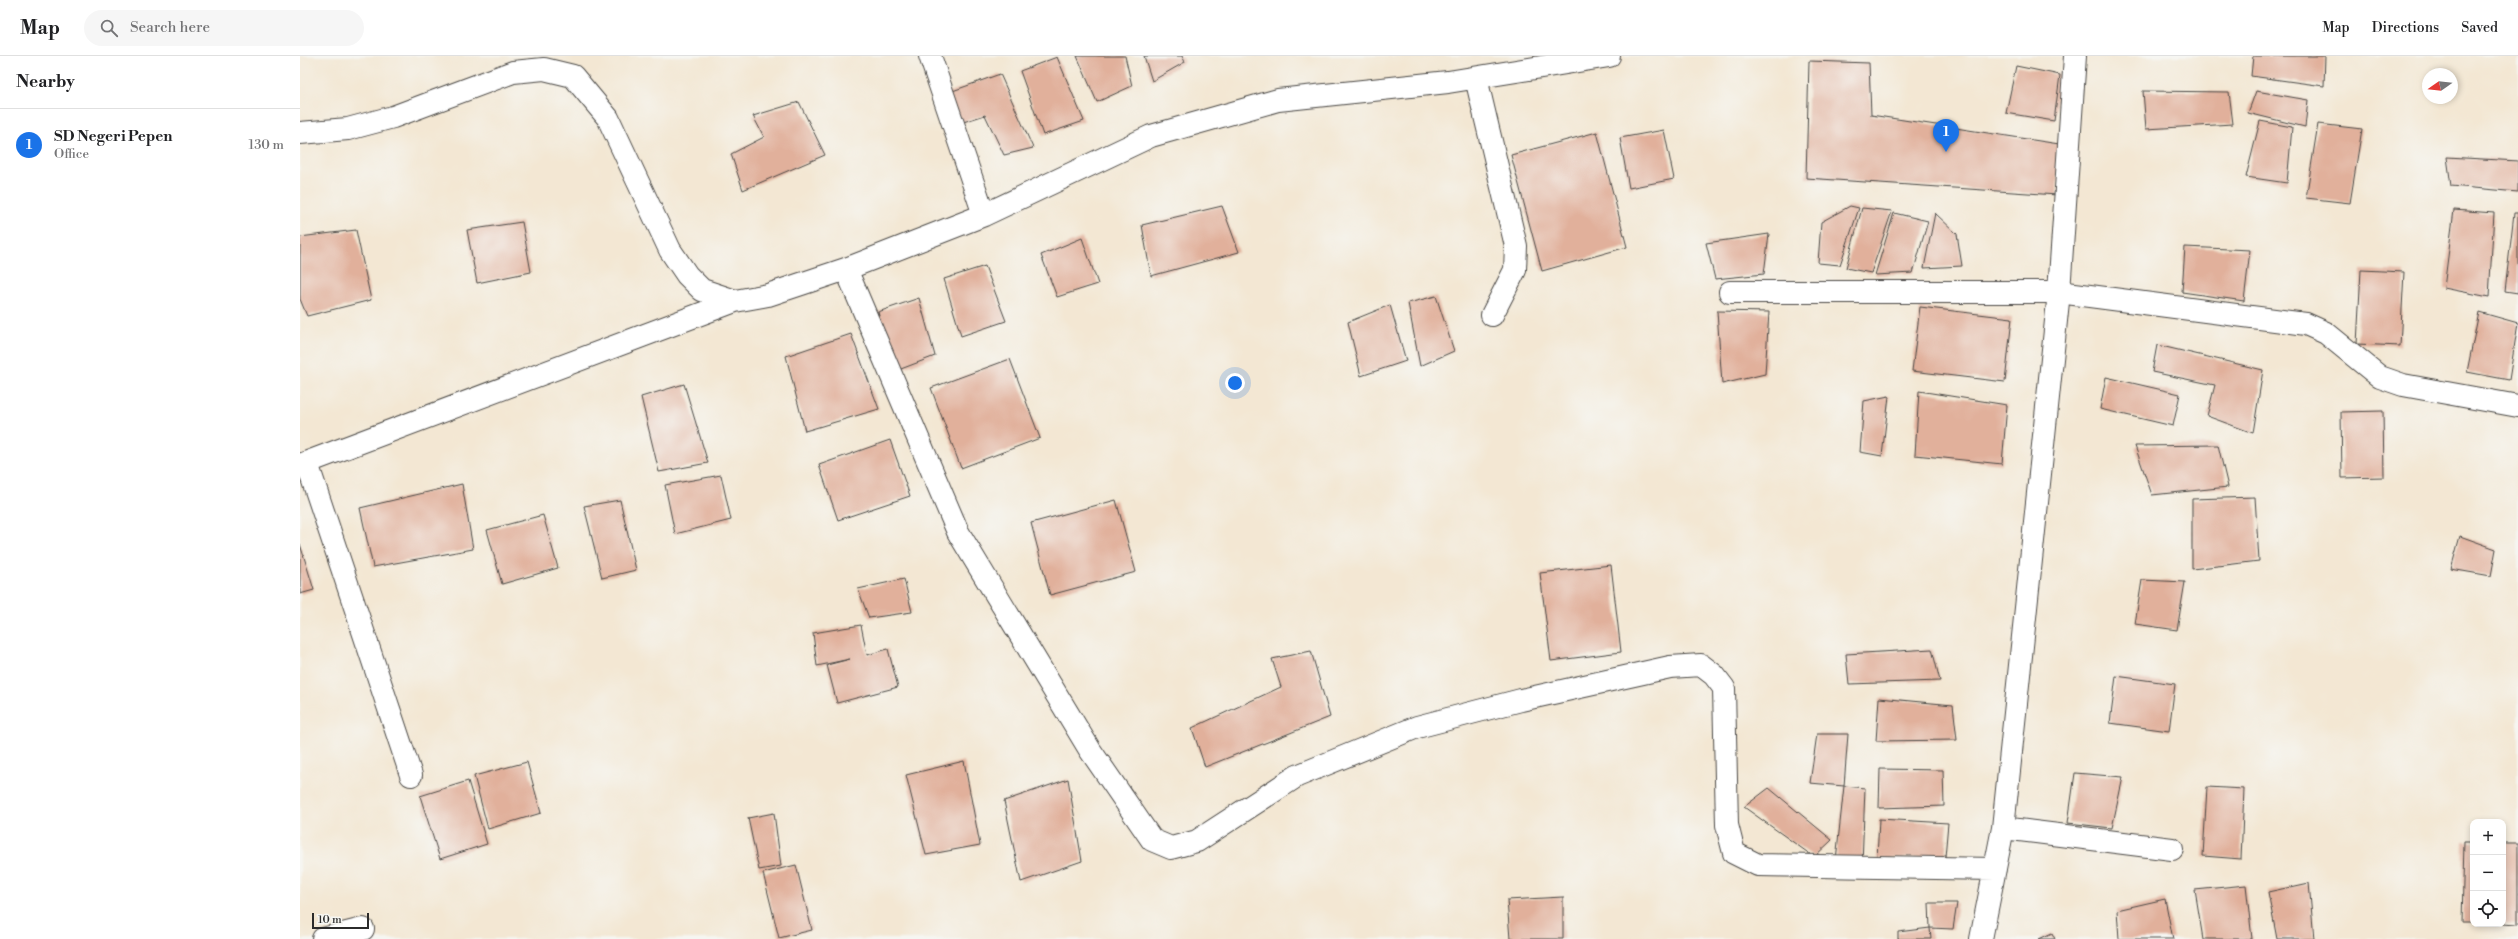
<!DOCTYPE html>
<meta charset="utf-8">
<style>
body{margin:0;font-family:"Libre Bodoni",serif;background:#f6f6f6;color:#202124}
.controls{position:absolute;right:12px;bottom:12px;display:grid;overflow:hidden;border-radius:8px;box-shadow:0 2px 6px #0003}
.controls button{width:36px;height:36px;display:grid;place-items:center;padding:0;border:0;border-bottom:1px solid #e0e0e0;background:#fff;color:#202124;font:20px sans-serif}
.compass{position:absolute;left:2122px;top:12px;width:36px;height:36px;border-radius:50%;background:#fff;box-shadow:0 2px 6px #0003;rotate:256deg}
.scale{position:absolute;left:12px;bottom:10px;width:57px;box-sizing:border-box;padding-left:4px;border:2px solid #2b2b2b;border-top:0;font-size:11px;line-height:14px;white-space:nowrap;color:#2b2b2b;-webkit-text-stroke:3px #f6f6f2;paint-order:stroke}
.you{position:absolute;left:935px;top:327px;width:14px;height:14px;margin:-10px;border:3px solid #fff;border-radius:50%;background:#1a73e8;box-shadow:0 0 0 6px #1a73e833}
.badge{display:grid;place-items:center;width:26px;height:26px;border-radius:50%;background:#1a73e8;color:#fff;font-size:13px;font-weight:700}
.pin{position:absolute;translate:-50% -33px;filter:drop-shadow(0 1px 2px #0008)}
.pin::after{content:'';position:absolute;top:21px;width:14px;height:12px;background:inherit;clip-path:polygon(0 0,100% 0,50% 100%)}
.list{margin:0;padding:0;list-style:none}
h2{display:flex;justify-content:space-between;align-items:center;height:52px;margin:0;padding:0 16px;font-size:17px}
h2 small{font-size:13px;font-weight:400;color:#757577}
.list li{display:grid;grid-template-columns:26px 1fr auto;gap:12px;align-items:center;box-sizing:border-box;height:72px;padding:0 16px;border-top:1px solid #e0e0e0}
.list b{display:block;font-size:15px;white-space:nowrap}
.list p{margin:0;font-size:13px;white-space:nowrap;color:#757577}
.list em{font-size:13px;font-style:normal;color:#757577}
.icon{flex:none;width:22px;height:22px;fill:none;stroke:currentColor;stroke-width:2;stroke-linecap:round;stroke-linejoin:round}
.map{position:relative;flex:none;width:2218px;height:883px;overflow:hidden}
header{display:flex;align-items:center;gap:24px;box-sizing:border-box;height:56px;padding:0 20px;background:#fff;border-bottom:1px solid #e0e0e0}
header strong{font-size:19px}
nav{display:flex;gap:22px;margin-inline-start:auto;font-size:14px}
.search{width:280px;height:36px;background:#f6f6f6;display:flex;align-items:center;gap:10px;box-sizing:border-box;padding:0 14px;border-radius:22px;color:#757577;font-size:15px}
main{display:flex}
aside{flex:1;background:#fff}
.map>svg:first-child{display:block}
.building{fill:#e1b09b}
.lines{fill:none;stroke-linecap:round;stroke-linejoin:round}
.minor-casing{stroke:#494744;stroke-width:24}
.minor{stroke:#fff;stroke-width:22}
</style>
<header>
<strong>Map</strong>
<div class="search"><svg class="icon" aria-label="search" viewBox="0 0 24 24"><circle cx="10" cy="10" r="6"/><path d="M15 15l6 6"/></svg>Search here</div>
<nav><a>Map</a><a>Directions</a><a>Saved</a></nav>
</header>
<main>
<aside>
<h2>Nearby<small></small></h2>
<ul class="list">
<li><span class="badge">1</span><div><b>SD Negeri Pepen</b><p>Office</p></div><em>130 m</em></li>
</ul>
</aside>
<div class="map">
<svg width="2218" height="883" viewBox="0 0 2218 883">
<rect width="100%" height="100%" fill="#f6f6f2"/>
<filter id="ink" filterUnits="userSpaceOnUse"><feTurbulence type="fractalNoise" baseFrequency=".025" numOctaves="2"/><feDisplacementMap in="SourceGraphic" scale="8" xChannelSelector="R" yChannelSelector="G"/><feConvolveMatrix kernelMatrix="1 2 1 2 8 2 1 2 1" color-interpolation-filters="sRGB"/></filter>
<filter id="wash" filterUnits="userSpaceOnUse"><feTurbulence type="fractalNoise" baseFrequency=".012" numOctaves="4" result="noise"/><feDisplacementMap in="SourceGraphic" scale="16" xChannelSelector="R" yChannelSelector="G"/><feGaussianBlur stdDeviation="0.9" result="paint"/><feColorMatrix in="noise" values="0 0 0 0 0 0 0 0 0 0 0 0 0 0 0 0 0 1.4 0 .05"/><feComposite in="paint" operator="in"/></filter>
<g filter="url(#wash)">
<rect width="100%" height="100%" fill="#f3e7d3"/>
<g id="blocks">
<path class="building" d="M 777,0 L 825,0 L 832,30 L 797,46 Z
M 844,0 L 882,0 L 885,6 L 852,25 Z
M 1953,0 L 2025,0 L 2024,30 L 1951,20 Z
M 757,1 L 784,65 L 743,79 L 720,15 Z
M 1509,5 L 1569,7 L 1571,59 L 1759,88 L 1757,139 L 1506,122 Z
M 1716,10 L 1760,19 L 1754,65 L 1706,57 Z
M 700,18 L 733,92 L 704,99 L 685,59 L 657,68 L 647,37 Z
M 1843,35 L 1929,36 L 1933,68 L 1846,73 Z
M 1956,35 L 2008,44 L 2005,71 L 1948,57 Z
M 499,46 L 525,99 L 443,134 L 431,98 L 464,81 L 453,60 Z
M 1960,65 L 1992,71 L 1987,127 L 1946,121 Z
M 2018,68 L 2062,73 L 2050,147 L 2006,142 Z
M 1364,74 L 1374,123 L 1329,132 L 1320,82 Z
M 1297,76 L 1327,191 L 1242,215 L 1211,99 Z
M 2147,101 L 2218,105 L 2218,136 L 2151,130 Z
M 922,150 L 939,196 L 851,220 L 842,169 Z
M 1550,150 L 1559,152 L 1540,209 L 1518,207 L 1521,166 Z
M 1562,152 L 1592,155 L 1571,217 L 1546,212 Z
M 2154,154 L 2194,157 L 2189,241 L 2144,232 Z
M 1594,157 L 1628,165 L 1613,217 L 1575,219 Z
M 1635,157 L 1657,178 L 1662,210 L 1624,212 Z
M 2214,157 L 2218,157 L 2218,237 L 2205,235 Z
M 222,166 L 231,216 L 177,227 L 167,174 Z
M 56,174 L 71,244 L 7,260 L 0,243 L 0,181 Z
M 1469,178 L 1464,218 L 1415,223 L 1406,187 Z
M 782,182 L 798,228 L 757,241 L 741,199 Z
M 1885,191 L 1950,194 L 1944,245 L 1882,236 Z
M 685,210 L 706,265 L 661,280 L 644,223 Z
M 2061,214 L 2104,216 L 2100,290 L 2057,288 Z
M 1136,240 L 1154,295 L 1120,310 L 1108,247 Z
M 619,242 L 635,300 L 593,316 L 578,256 Z
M 1090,249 L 1106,305 L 1061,320 L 1048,266 Z
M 1620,251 L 1712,262 L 1705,326 L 1612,315 Z
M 1417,255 L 1469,256 L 1465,318 L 1422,328 Z
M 2179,256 L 2218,267 L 2209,324 L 2167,316 Z
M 551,278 L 579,353 L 505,375 L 486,300 Z
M 1857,289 L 1963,314 L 1953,377 L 1907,360 L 1915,329 L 1852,316 Z
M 710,303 L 740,382 L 661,412 L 631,332 Z
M 1806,321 L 1880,338 L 1873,370 L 1800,353 Z
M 384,328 L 408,407 L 359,416 L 341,341 Z
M 1619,335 L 1707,349 L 1702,408 L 1615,399 Z
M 1589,340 L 1582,400 L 1560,396 L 1564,345 Z
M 2083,355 L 2084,421 L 2042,422 L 2041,356 Z
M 590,384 L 610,440 L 538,464 L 519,409 Z
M 1918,389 L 1928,431 L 1852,439 L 1835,390 Z
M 421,419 L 431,464 L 375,478 L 365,429 Z
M 162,428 L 173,493 L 73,511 L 60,452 Z
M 1955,441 L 1959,505 L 1892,513 L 1892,443 Z
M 320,444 L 336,514 L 302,522 L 284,450 Z
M 816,444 L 836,516 L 750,539 L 731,467 Z
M 243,459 L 258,512 L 202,528 L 187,474 Z
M 2160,480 L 2196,493 L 2191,520 L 2151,513 Z
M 0,488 L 14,534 L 0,538 Z
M 1311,509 L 1321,596 L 1251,605 L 1240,517 Z
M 604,523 L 612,556 L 569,562 L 558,533 Z
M 1842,524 L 1885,526 L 1877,574 L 1835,568 Z
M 561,569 L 567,599 L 588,593 L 598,631 L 537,647 L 527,609 L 550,603 L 517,610 L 513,577 Z
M 1632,593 L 1640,625 L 1549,628 L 1546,598 Z
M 1011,595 L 1030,661 L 905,711 L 892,672 L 981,631 L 972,603 Z
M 1816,620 L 1875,628 L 1869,675 L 1810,667 Z
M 1579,642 L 1653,649 L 1657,684 L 1576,685 Z
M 1517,678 L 1548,678 L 1544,730 L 1565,732 L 1562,808 L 1536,804 L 1544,730 L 1510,727 Z
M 664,705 L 680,789 L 626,799 L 606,719 Z
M 227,706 L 241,757 L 188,773 L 174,720 Z
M 1580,713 L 1643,714 L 1644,750 L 1579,752 Z
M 1775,717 L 1823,721 L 1812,772 L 1768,767 Z
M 768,723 L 782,805 L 721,826 L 704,745 Z
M 168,725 L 187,788 L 140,803 L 120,740 Z
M 1907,731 L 1944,733 L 1941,803 L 1903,800 Z
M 1469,732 L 1532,784 L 1514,801 L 1444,751 Z
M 474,757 L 481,810 L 459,814 L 448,762 Z
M 1579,763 L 1648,767 L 1645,801 L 1577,803 Z
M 2164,786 L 2173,786 L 2173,866 L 2162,866 Z
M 2203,787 L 2218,787 L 2218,868 L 2203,867 Z
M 496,809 L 512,874 L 479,882 L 463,817 Z
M 2009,827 L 2014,883 L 1977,883 L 1968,836 Z
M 1946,829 L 1952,883 L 1903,883 L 1895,834 Z
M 1263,841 L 1263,883 L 1210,883 L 1207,844 Z
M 1865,843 L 1873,883 L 1819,883 L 1817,854 Z
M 1629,847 L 1657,847 L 1653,873 L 1630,872 Z
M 1630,872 L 1631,883 L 1598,883 L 1598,876 Z
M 1752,877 L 1755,883 L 1739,883 Z"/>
</g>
</g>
<g filter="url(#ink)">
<use href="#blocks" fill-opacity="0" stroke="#494744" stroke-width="1"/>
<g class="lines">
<defs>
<path id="minor" d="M 630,0 L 684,159
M 1176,22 L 1216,190 L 1215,214 L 1192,259
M 0,77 L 48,73 L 93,61 L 213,16 L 244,13 L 273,20 L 308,62 L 370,194 L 387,219 L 402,234 L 435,245 L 468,239 L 546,213 L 684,159 L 851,80 L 978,44 L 1148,26 L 1309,0
M 546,213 L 658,476 L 790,694 L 852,784 L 871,792 L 897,785 L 997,720 L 1117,671 L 1221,644 L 1370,611 L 1401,609 L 1414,619 L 1424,632 L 1427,769 L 1434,797 L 1458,809 L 1695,813
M 1430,236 L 1759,236 L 2006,268 L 2026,277 L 2080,321 L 2103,329 L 2218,350
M 7,407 L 111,719
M 0,409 L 435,245
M 1703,772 L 1872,793
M 23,883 L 63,873
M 1681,883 L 1703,772 L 1759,236 L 1775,0"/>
</defs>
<use href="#minor" class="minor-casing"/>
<use href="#minor" class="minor"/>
</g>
</g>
</svg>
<div class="controls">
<button>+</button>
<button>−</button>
<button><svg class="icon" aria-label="locate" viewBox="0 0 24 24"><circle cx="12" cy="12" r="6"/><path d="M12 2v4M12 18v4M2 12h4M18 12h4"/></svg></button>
</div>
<svg class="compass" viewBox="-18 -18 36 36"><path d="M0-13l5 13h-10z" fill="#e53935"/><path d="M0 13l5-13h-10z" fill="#757577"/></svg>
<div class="scale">10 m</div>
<div class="you"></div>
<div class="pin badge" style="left:1646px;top:96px">1</div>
</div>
</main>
